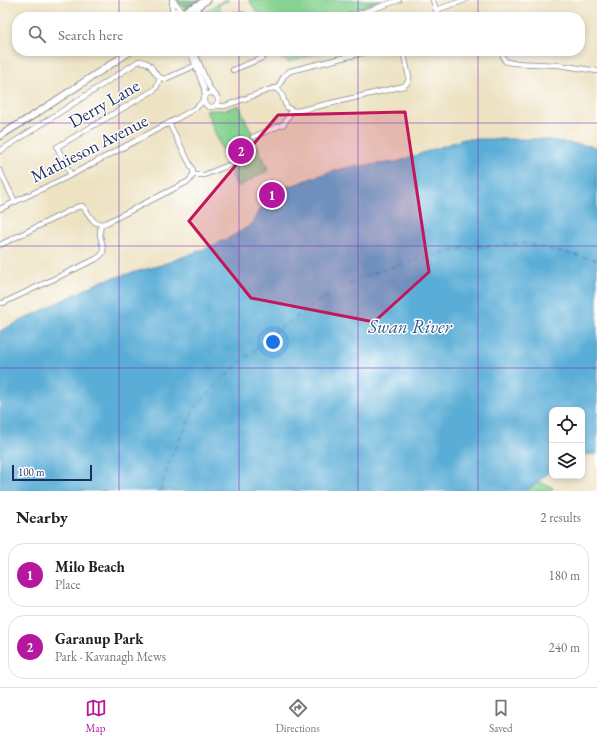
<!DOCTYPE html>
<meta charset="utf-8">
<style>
body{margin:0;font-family:"EB Garamond",serif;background:#f2f2f2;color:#202124}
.controls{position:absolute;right:12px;bottom:12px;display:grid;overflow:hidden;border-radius:8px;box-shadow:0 2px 6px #0003}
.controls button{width:36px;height:36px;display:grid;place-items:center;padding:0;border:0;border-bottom:1px solid #e0e0e0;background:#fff;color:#202124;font:20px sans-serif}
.scale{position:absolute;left:12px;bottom:10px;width:80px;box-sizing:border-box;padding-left:4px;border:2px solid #1b2f5e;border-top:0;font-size:11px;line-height:14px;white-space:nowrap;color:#1b2f5e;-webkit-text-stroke:3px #fff;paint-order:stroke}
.you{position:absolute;left:273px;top:342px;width:14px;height:14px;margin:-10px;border:3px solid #fff;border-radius:50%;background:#1a73e8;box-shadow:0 0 0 6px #1a73e833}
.badge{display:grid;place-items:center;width:26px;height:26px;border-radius:50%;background:#b5179e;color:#fff;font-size:13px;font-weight:700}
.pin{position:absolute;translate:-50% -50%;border:2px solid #fff;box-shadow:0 1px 4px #0006}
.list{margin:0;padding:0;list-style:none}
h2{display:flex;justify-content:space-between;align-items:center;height:52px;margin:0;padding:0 16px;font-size:17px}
h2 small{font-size:13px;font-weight:400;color:#757577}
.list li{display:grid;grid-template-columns:26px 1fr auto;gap:12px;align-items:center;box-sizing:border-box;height:64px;margin:0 8px 8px;padding:0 8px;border:1px solid #e0e0e0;border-radius:16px}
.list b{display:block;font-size:15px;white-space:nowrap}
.list p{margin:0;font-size:13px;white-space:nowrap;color:#757577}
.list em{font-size:13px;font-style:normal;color:#757577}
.icon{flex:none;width:22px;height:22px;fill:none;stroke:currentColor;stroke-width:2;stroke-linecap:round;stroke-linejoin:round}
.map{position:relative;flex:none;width:597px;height:491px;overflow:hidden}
.search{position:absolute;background:#fff;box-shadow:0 2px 6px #0003;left:12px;right:12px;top:12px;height:44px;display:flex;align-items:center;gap:10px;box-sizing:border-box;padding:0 14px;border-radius:16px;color:#757577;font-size:15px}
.sheet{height:196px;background:#fff}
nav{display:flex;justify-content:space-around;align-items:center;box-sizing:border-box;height:56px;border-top:1px solid #e0e0e0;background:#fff;font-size:11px;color:#757577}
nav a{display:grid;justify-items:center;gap:2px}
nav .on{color:#b5179e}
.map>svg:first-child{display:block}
.green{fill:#88d391;stroke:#528178}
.forest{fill:#6eb57b;stroke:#44726c}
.sand{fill:#eeda9e;stroke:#84847e}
.water{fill:#5aadd6;stroke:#3a6e9a}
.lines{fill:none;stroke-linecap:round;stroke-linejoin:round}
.ferry{stroke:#315b88;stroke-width:1;stroke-dasharray:5 4;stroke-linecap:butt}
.minor-casing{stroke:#848890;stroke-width:6}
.tertiary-casing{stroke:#848890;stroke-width:8}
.minor{stroke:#fff;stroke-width:4.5}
.tertiary{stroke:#fff;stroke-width:6}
.marked{fill:#c2185b;fill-opacity:0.2;stroke:#c2185b;stroke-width:3;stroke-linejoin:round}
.grid{fill:none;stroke:#7b2cbf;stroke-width:1;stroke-opacity:0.55}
.labels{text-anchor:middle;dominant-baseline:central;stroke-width:3;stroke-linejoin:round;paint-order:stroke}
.street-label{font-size:18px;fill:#1b2f5e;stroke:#fff}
.water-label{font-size:19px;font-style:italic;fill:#315b88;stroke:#fff}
</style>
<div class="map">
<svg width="597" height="491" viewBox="0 0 597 491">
<rect width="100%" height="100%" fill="#fff"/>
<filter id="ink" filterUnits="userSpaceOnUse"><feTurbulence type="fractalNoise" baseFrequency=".025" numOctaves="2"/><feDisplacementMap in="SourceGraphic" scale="8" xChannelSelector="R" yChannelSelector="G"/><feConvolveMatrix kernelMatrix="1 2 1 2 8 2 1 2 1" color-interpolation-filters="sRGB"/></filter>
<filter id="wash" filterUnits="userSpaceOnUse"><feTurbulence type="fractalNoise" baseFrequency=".012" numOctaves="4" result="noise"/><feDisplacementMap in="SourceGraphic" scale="16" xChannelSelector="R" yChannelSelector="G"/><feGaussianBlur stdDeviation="0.9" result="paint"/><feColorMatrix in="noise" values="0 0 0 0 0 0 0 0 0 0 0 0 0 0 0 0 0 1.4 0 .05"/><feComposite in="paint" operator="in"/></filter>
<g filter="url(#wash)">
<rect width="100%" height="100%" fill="#ede2c2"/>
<path class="green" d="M 224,0 L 229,0 L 218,5 L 223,14 L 218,17 L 198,17 Z
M 249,0 L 381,0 L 336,16 L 336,17 L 260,17 Z
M 275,51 L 326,51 L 289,62 L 278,57 Z
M 239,105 L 267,167 L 267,171 L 237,187 L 206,110 L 225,110 Z
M 538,482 L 552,487 L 553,491 L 525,491 Z"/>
<path class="forest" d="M 176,0 L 202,0 C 193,5 183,13 176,0 Z"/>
<path class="sand" d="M 285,186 L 291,186 L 278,193 L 267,202 C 269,192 277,189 285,186 Z"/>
<path class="water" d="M 464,139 L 541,139 L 597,147 L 597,454 L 582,455 L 582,410 L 552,410 L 552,469 L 538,482 L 525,491 L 0,491 L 0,331 L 102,281 L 161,265 L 207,248 L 229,238 L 249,226 L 257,216 L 260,209 L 267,202 L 278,193 L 291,186 L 317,176 L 349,167 L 396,162 Z"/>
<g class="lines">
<path class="ferry" d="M 160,491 L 169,462 L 195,408 L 231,371 L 275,332 L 320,300 L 367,275 L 412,261 L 463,248 L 522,243 L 597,260"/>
</g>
</g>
<g filter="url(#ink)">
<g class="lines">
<defs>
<path id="minor" d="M 173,0 L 181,10
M 433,0 L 438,17
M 436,10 L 465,0
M 172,13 L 172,0
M 225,17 C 234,14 240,12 248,17
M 350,17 L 399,0
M 190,51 L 204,88 L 205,96
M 194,51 L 209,87 L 214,94
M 501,51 L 505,61 L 512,63 L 559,65 L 597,71
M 233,70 L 262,58 L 265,55 L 266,51
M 277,89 L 284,76 L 290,71 L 370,51
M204 100a7 7 0 1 1 14 0a7 7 0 1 1-14 0Z
M 216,106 L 225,106 L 274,88 C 286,93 281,101 288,108 C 291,110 295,111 298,111 L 404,86 L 408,82 L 409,77 L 403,51
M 253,137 L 284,124 L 292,110
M 0,151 L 139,61 C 156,62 150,76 165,79 L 199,64
M 0,171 L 15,202
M 71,175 L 57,147 L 154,90 L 157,86 L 160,78
M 193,175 L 204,175 L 229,165
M 0,209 L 71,175 L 169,123 L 196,108 L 201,103 L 204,98
M 0,245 L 77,207 L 82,206 L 84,208 C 91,216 93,227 106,223 L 189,181 L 193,175 L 193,170 L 169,123
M 0,303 L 3,303 L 96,259 C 107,252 103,249 101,239 C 99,234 100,230 101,225"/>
<path id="tertiary" d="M 184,12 C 191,7 200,5 207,0
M 171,17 L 174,12 L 178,10 L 184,12 L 187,17
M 189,17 L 199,6
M 0,136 L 37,113 L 131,51"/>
</defs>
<use href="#minor" class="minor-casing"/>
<use href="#tertiary" class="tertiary-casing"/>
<use href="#minor" class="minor"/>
<use href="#tertiary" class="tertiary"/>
</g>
</g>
<path class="marked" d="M 405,112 L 429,272 L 374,322 L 251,298 L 189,221 L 278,115 Z"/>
<path class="grid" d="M 119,0 L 119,17M 239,0 L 239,17M 358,0 L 358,17M 478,0 L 478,17M 119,51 L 119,491M 239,51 L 239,491M 358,51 L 358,491M 478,51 L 478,491M 0,123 L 597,123M 0,246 L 597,246M 0,368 L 597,368"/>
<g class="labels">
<g class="street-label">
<text transform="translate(104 103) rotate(-30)">Derry Lane</text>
<text transform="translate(89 148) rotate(-27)">Mathieson Avenue</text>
</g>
<g class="water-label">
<text x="410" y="326">Swan River</text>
</g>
</g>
</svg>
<div class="controls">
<button><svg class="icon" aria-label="locate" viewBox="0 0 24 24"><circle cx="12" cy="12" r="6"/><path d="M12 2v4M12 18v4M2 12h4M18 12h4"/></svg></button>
<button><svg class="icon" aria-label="layers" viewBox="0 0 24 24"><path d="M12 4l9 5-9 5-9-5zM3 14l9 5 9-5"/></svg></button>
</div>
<div class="scale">100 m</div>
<div class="you"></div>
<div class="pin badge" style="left:272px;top:195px">1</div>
<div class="pin badge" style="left:241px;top:151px">2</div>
<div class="search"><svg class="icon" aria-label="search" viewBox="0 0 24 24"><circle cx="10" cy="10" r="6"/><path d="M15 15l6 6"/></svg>Search here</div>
</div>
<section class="sheet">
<h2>Nearby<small>2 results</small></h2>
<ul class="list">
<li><span class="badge">1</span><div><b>Milo Beach</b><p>Place</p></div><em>180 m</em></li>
<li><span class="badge">2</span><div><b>Garanup Park</b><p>Park · Kavanagh Mews</p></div><em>240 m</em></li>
</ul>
</section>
<nav>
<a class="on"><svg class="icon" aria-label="map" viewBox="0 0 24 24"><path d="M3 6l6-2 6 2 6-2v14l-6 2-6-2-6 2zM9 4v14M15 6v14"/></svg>Map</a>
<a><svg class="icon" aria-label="directions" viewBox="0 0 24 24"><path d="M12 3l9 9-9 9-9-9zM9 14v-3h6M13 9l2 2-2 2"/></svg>Directions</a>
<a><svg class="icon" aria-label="saved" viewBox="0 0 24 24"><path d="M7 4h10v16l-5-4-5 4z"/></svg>Saved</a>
</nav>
